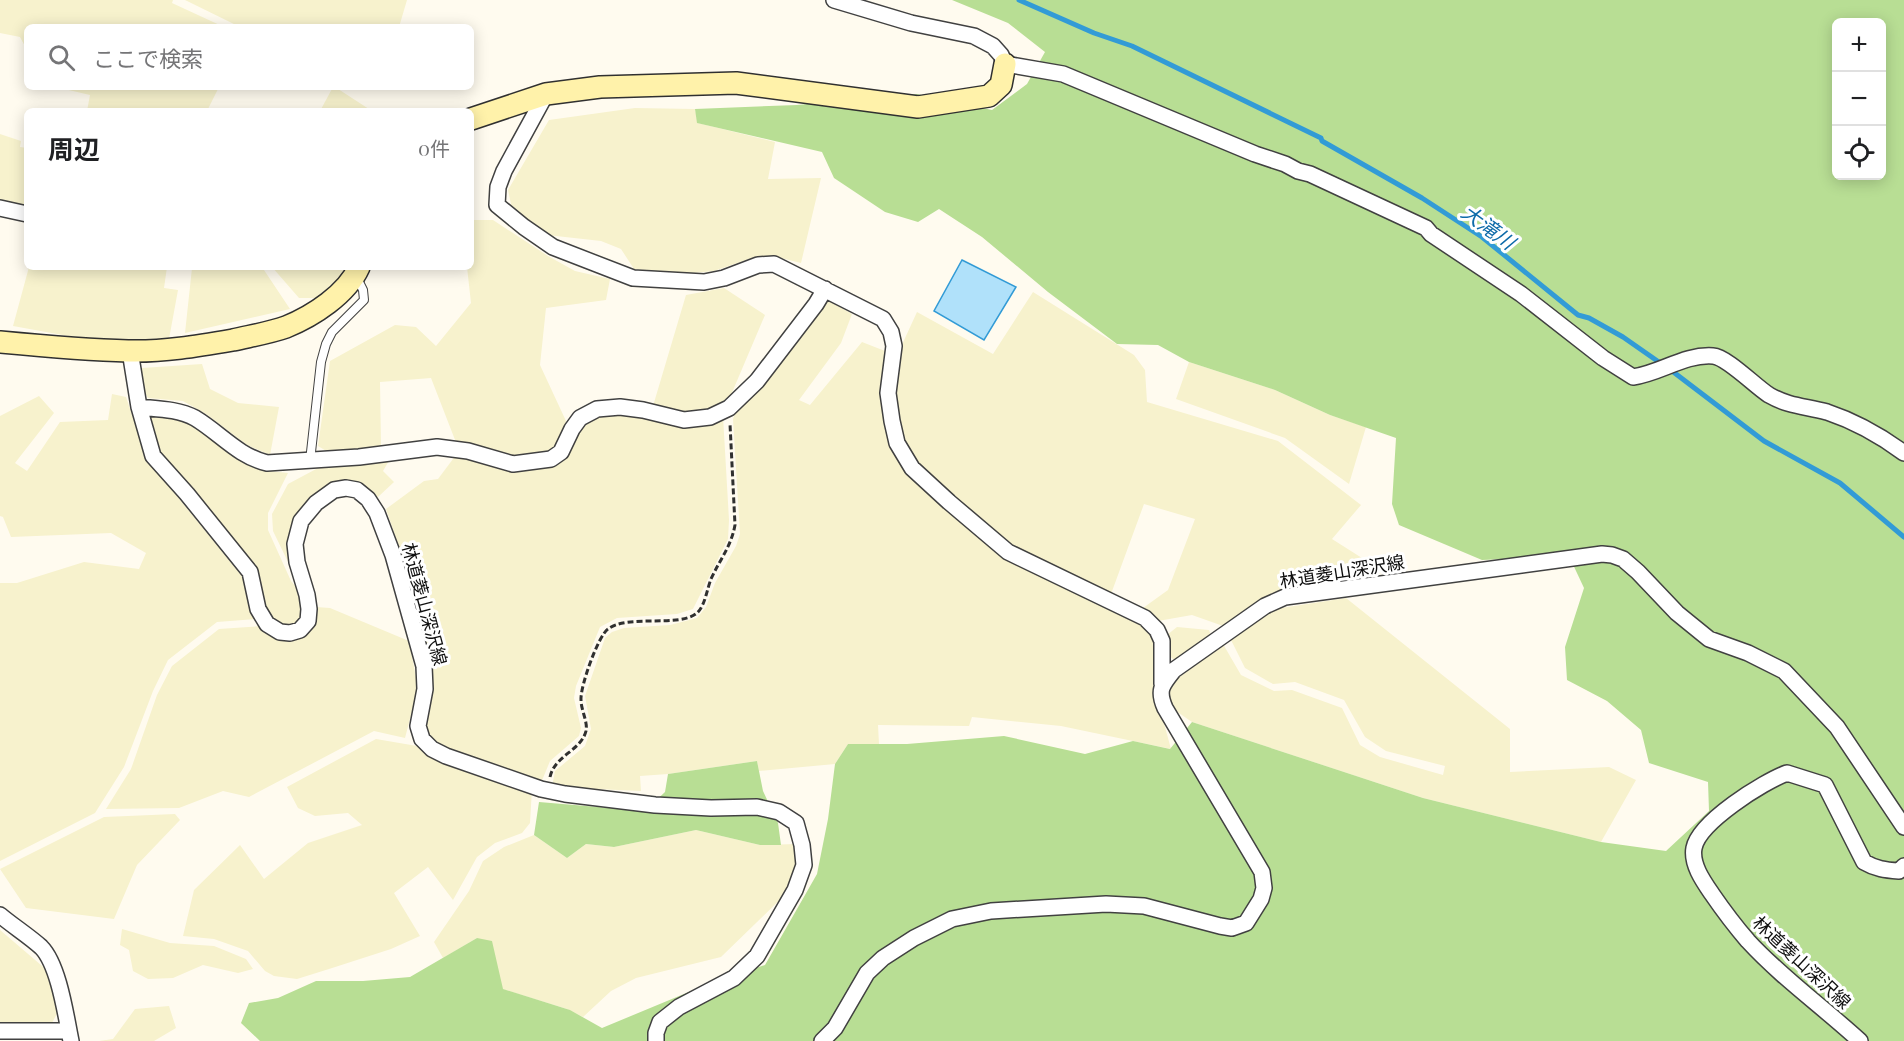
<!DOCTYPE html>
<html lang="ja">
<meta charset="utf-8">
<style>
body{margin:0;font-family:"Playfair Display","Noto Sans JP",serif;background:#f2f2f2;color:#202124}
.controls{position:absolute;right:18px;top:18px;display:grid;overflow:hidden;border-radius:9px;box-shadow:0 3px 15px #0003}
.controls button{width:54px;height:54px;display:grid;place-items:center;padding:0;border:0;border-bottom:2px solid #e0e0e0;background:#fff;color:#202124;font:30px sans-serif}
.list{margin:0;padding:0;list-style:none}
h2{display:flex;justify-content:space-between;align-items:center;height:78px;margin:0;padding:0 24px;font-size:26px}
h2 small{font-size:20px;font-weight:400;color:#757577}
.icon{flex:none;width:33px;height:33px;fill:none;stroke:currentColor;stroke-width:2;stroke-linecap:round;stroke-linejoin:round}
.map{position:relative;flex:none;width:1904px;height:1041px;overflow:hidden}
.search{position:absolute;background:#fff;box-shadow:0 3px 15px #0003;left:24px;top:24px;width:450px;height:66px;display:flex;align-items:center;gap:15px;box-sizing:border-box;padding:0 21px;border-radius:9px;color:#757577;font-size:22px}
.panel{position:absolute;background:#fff;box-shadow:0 3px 15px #0003;left:24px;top:108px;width:450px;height:162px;border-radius:9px}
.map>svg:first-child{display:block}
.farmland{fill:#f7f2cd}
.forest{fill:#b8de94;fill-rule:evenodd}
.water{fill:#b0e1fa;stroke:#329bd6;stroke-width:1.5}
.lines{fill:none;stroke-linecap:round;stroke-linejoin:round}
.stream{stroke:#329bd6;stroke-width:5}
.lane-casing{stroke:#414141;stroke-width:10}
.street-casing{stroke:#414141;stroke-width:18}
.secondary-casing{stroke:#303030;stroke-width:24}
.path{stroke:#303030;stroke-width:3;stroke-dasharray:6 3;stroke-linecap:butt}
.lane{stroke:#fff;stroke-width:8}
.street{stroke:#fff;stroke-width:15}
.secondary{stroke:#fff2aa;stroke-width:21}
.labels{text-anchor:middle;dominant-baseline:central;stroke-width:6;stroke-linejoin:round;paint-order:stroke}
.street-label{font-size:18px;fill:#0e0e0e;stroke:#fff}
.water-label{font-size:20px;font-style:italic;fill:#0e6ba9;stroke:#fff}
</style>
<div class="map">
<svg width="1904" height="1041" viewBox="0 0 1904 1041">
<rect width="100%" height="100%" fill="#fffbef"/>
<path class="farmland" d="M 0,0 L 173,0 L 172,3 L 224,27 L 27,27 L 27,50 L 20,37 L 0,33 Z
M 185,0 L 407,0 L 399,27 L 240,27 Z
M 56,87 L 219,87 L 207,111 L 87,111 L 90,95 Z
M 333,87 L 335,87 L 372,111 L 320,111 Z
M 635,108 L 695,109 L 698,123 L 775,142 L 768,179 L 821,178 L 801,263 L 773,256 L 752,258 L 714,271 L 682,274 L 634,269 L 621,249 L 601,241 L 547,235 L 529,225 L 512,209 L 508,190 L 549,120 Z
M 0,134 L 21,141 L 20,147 L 27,148 L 27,206 L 0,200 Z
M 471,220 L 493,220 L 548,256 L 575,271 L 610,279 L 606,300 L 546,308 L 540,365 L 566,421 L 559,444 L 546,454 L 507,458 L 457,445 L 431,378 L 380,382 L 381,446 L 328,452 L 318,446 L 330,361 L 395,325 L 416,327 L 436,346 L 471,303 L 467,267 L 471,267 Z
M 29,267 L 167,267 L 164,288 L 178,290 L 169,339 L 101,342 L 13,326 Z
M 262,267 L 290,309 L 185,333 L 192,268 Z
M 272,267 L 345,267 L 346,272 L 316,298 L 299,298 Z
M 724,288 L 765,315 L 728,402 L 706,413 L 681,413 L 653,406 L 686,295 Z
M 1033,292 L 1134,355 L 1145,370 L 1147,402 L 1278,441 L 1361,505 L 1332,539 L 1362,558 L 1357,584 L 1268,598 L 1226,627 L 1192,615 L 1158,621 L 1143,608 L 1168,590 L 1195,519 L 1144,504 L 1111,594 L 1016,548 L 932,478 L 914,458 L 902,435 L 895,395 L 900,349 L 917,312 L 993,354 Z
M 827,300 L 852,314 L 841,343 L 799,400 L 810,405 L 862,342 L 885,351 L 882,380 L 883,411 L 948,510 L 1146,628 L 1158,645 L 1156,694 L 1171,749 L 1061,726 L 972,717 L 969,726 L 878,725 L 879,744 L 848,744 L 835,764 L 759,771 L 757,761 L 668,774 L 640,776 L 641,791 L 552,787 L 555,771 L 585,746 L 591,729 L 585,696 L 605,638 L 612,632 L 624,628 L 670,625 L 697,618 L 706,607 L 715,583 L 736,546 L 740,534 L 733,419 L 738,405 Z
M 1189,362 L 1275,390 L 1330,415 L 1366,427 L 1349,484 L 1285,438 L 1176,399 Z
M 202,364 L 210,389 L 238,403 L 279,407 L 270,455 L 247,445 L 206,414 L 183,401 L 148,398 L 140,385 L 142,368 Z
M 112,394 L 126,397 L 147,459 L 245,580 L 256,619 L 217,622 L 168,660 L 153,691 L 124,767 L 95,813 L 0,861 L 0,583 L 17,583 L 84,562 L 139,569 L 146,553 L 111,533 L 11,537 L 3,517 L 0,516 L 0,416 L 39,396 L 54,413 L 15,463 L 27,471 L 60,422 L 108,420 Z
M 602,413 L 723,416 L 729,520 L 728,539 L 693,609 L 677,614 L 617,618 L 600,627 L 576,686 L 574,698 L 581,728 L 579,736 L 550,761 L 541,783 L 435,744 L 427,737 L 425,724 L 426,662 L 400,550 L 386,509 L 424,481 L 438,479 L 456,455 L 553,462 L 584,422 Z
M 147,417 L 175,418 L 196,427 L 245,464 L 261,470 L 288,473 L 268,513 L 268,530 L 291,581 L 301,593 L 302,619 L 294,626 L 283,626 L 272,620 L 264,609 L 256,573 L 158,453 Z
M 390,459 L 383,471 L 394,482 L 378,497 L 357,482 L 330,483 L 294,516 L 289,564 L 273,531 L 272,514 L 288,484 L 318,468 L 360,464 Z
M 1346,598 L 1510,729 L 1510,772 L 1609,767 L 1636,780 L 1601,842 L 1423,798 L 1192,722 L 1176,711 L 1169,700 L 1169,685 L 1223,644 L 1241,675 L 1274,691 L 1292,690 L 1342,708 L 1360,745 L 1380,757 L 1443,775 L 1445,766 L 1386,751 L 1365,737 L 1344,700 L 1295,682 L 1273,684 L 1245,668 L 1231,640 L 1275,609 Z
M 316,607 L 330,608 L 409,641 L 418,688 L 405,738 L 374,731 L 249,797 L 223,791 L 179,808 L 106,809 L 131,769 L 157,695 L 172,666 L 219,629 L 263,626 L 278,640 L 300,638 L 312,625 Z
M 1177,627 L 1209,630 L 1212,638 L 1177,662 L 1168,655 L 1167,635 Z
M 376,739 L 417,746 L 443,762 L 532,789 L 530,823 L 522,833 L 495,843 L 477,857 L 453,900 L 428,867 L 394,893 L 420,936 L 391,949 L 329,969 L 297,979 L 274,976 L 265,971 L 248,951 L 214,939 L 183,936 L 194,890 L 240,845 L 264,879 L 308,843 L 362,825 L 348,813 L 315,816 L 298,808 L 287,787 Z
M 175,814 L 180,820 L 137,865 L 114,919 L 26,908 L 0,869 L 104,817 Z
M 696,830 L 760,845 L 797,844 L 800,859 L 791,889 L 721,957 L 636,978 L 611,991 L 583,1017 L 567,1009 L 502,989 L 477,938 L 443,958 L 434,942 L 469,891 L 483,861 L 504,847 L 534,835 L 567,858 L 586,844 L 614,847 Z
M 122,929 L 170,943 L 214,946 L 246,959 L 253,969 L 238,973 L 203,965 L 173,978 L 148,979 L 133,971 L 129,950 L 120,945 Z
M 0,930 L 48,971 L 59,1010 L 52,1023 L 0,1024 Z
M 169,1006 L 176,1028 L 154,1041 L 99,1041 L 113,1039 L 135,1009 Z"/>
<path class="forest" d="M 952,0 L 1904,0 L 1904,1041 L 260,1041 L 241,1023 L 249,1003 L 278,998 L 316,981 L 363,981 L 410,977 L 477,938 L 492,941 L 503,989 L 570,1010 L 602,1028 L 708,984 L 765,965 L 817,874 L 828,819 L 835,764 L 848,744 L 907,744 L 1004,736 L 1085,754 L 1133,741 L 1170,749 L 1192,722 L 1423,798 L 1601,842 L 1666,851 L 1709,811 L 1708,782 L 1649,763 L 1641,730 L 1607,701 L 1567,680 L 1565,647 L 1584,588 L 1569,556 L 1482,560 L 1399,525 L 1392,504 L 1396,438 L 1330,415 L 1275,390 L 1189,362 L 1158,345 L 1117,344 L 1048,292 L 982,237 L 939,209 L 918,222 L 885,212 L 834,178 L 822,152 L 697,123 L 695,109 L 797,105 L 917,94 L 992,110 L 1027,84 L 1045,52 L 1008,23 ZM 1836,22 L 1882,22 L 1882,176 L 1836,176 Z
M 757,761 L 763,791 L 778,823 L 781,845 L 760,845 L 696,830 L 614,847 L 586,844 L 567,858 L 534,835 L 539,802 L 645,811 L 665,792 L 668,774 Z"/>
<path class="water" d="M 962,260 L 1016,287 L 984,340 L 934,311 Z"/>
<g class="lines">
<path class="stream" d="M 1019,0 L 1094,33 L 1132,46 L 1321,138 L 1322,141 L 1422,198 L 1482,237 L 1578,315 L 1589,318 L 1623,337 L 1676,374 L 1764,441 L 1840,483 L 1904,537"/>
<defs>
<path id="lane" d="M 310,461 L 321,362 L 326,344 L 332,332 L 364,300 L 363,290 L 356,276"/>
<path id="street" d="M 834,0 L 911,23 L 974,36 L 993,46 L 1001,55 L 1005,64 L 1063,74 L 1255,154 L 1285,164 L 1298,171 L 1310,174 L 1426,228 L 1431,234 L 1521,294 L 1603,358 L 1633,377 C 1661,373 1684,354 1713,356 C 1727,357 1756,387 1769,395 C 1790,407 1806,406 1827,412 C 1854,421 1881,436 1904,453
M 546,94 L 504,171 L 498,187 L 497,205 L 524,227 L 553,247 L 633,278 L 704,282 L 724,278 L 758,265 L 774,264 L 883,319 L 891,332 L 894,346 L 888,393 L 892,421 L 897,443 L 912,468 L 949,502 L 1008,552 L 1145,618 L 1157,630 L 1162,641 L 1162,684
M 0,208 L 27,214
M 130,351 L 139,407 L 153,456 L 187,494 L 250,572 L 258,609 L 267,624 L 280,632 L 290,633 L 300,630 L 308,621 L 309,609 L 307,595 L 297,562 L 295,544 L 301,521 L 316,503 L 334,490 L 346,488 L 357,490 L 368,499 L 377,513 L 393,555 L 424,666 L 425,689 L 418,726 L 422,739 L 432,749 L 446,756 L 541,789 L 565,794 L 655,805 L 711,808 L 757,807 L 779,812 L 796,823 L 802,845 L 804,865 L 795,890 L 757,956 L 734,978 L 679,1007 L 660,1022 L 656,1033 L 656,1041
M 139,407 C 158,409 178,409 195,418 C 220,433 238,456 267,463 L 359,457 L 437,447 L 468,451 L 513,464 L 551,459 L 561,452 L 572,429 L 580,418 L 597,409 L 620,407 L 643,410 L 684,420 L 710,417 L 729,408 L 757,381 L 816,304 L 825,289
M 0,915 C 13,926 29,936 41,947 C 59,965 66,1017 71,1041
M 0,1031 L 69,1031
M 822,1041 L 835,1028 L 867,973 L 883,958 L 914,938 L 952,919 L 991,911 L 1106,904 L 1144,906 L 1220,926 L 1232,928 L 1246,923 L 1261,899 L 1264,888 L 1262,872 L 1165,708 C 1157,690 1162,685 1174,670 L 1265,606 L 1285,597 L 1602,554 L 1612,555 L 1623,559 L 1638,572 L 1677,613 L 1709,639 L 1748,653 L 1784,671 L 1837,727 L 1904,827
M 1860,1041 C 1823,1007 1782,978 1748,941 C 1735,926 1723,910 1712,894 C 1703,881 1691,864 1694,848 C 1699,822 1763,782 1787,773 L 1825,785 L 1864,862 C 1876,869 1885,870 1899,871 L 1904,866"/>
<path id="secondary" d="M 471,119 L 546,94 L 600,87 L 736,83 L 918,107 L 989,96 L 1001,85 L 1005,64
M 0,342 C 42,346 85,350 128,351 C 163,352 198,346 233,340 C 250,336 269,333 286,327 C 313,316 347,294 359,267"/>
</defs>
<use href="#lane" class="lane-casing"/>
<use href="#street" class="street-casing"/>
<use href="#secondary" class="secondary-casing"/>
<path class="path" d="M 550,777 C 555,755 581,751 586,731 C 588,722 581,710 581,700 C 580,687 598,636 608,629 C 627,614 679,628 697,613 C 705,606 707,589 711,579 C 720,559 731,547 735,525 L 730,424"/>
<use href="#lane" class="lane"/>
<use href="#street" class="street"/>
<use href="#secondary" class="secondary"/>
</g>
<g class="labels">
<g class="street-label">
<text transform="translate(1342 571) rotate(-9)">林道菱山深沢線</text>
<text transform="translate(425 604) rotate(75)">林道菱山深沢線</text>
<text transform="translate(1802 962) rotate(43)">林道菱山深沢線</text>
</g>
<g class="water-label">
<text transform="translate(1489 226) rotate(36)">大滝川</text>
</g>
</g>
</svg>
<div class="controls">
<button>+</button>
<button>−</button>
<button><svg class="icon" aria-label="locate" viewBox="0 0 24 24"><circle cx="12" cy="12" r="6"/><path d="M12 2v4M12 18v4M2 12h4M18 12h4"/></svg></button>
</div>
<div class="search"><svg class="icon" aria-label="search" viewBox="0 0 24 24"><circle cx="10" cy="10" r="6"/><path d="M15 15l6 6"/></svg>ここで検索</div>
<section class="panel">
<h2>周辺<small>0件</small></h2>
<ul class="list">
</ul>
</section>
</div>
